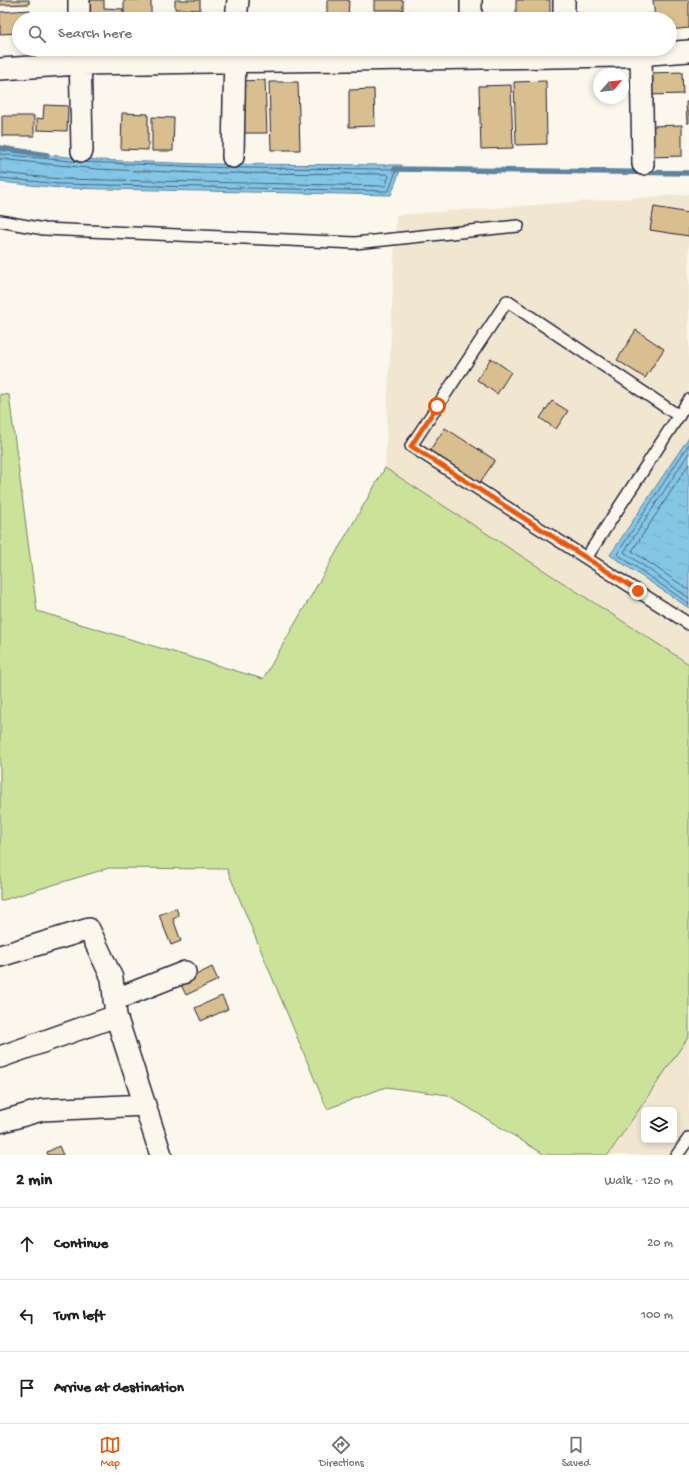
<!DOCTYPE html>
<meta charset="utf-8">
<style>
body{margin:0;font-family:"Gochi Hand",sans-serif;background:#f2f2f2;color:#202124}
.controls{position:absolute;right:12px;bottom:12px;display:grid;overflow:hidden;border-radius:6px;box-shadow:0 2px 6px #0003}
.controls button{width:36px;height:36px;display:grid;place-items:center;padding:0;border:0;border-bottom:1px solid #e0e0e0;background:#fff;color:#202124;font:20px sans-serif}
.compass{position:absolute;left:593px;top:68px;width:36px;height:36px;border-radius:50%;background:#fff;box-shadow:0 2px 6px #0003;rotate:62deg}
.stop{position:absolute;width:12px;height:12px;margin:-9px;border:3px solid #ea580c;border-radius:50%;background:#fff}
.stop.end{background:#ea580c;border-color:#fff;box-shadow:0 1px 4px #0008}
.list{margin:0;padding:0;list-style:none}
h2{display:flex;justify-content:space-between;align-items:center;height:52px;margin:0;padding:0 16px;font-size:17px}
h2 small{font-size:13px;font-weight:400;color:#757577}
.list li{display:grid;grid-template-columns:26px 1fr auto;gap:12px;align-items:center;box-sizing:border-box;height:72px;padding:0 16px;border-top:1px solid #e0e0e0}
.list b{display:block;font-size:15px;white-space:nowrap}
.list em{font-size:13px;font-style:normal;color:#757577}
.icon{flex:none;width:22px;height:22px;fill:none;stroke:currentColor;stroke-width:2;stroke-linecap:round;stroke-linejoin:round}
.map{position:relative;flex:none;width:689px;height:1155px;overflow:hidden}
.search{position:absolute;background:#fff;box-shadow:0 2px 6px #0003;left:12px;right:12px;top:12px;height:44px;display:flex;align-items:center;gap:10px;box-sizing:border-box;padding:0 14px;border-radius:22px;color:#757577;font-size:15px}
.sheet{height:268px;background:#fff}
nav{display:flex;justify-content:space-around;align-items:center;box-sizing:border-box;height:56px;border-top:1px solid #e0e0e0;background:#fff;font-size:11px;color:#757577}
nav a{display:grid;justify-items:center;gap:2px}
nav .on{color:#ea580c}
.map>svg:first-child{display:block}
.built{fill:#f1e6d0;fill-rule:evenodd}
.grass{fill:#cae399;stroke:#76826a}
.water{fill:url(#water-ripples);stroke:#5d84a1}
.lines{fill:none;stroke-linecap:round;stroke-linejoin:round}
.shore{stroke:#49647f;stroke-width:1}
.stream{stroke:#5d84a1;stroke-width:5.5}
.building{fill:#d9bf8f;stroke:#22223b}
.service-casing{stroke:#22223b;stroke-width:14}
.minor-casing{stroke:#22223b;stroke-width:24}
.service{stroke:#fbf7ec;stroke-width:11}
.minor{stroke:#fbf7ec;stroke-width:21}
.route{stroke:#ea580c;stroke-width:5}
</style>
<div class="map">
<svg width="689" height="1155" viewBox="0 0 689 1155">
<defs>
<pattern id="water-ripples" width="26" height="14" patternUnits="userSpaceOnUse"><rect width="26" height="14" fill="#84c6e5"/><path d="M2 4q2-2 4 0t4 0M15 11q2-2 4 0t4 0" fill="none" stroke="#72aac5"/></pattern>
</defs>
<rect width="100%" height="100%" fill="#fbf7ec"/>
<filter id="ink" filterUnits="userSpaceOnUse"><feTurbulence type="fractalNoise" baseFrequency=".025" numOctaves="2"/><feDisplacementMap in="SourceGraphic" scale="8" xChannelSelector="R" yChannelSelector="G"/><feConvolveMatrix kernelMatrix="1 2 1 2 8 2 1 2 1" color-interpolation-filters="sRGB"/></filter>
<g filter="url(#ink)">
<path class="built" d="M 689,194 L 689,664 L 385,468 L 396,215 Z
M 689,1036 L 689,1155 L 608,1155 ZM 644,1110 L 674,1110 L 674,1140 L 644,1140 Z"/>
<path class="grass" d="M 0,394 L 9,395 L 37,611 L 263,679 L 385,468 L 689,664 L 689,1036 L 608,1155 L 545,1155 L 448,1095 L 386,1087 L 327,1109 L 227,869 L 109,868 L 0,901 Z"/>
<path class="water" d="M 0,150 L 98,160 L 198,164 L 402,165 L 391,195 L 60,188 L 0,182 Z
M 689,437 L 689,608 L 610,555 Z"/>
<g class="lines">
<path class="shore" d="M 0,154 L 80,162
M 0,159 L 97,169 L 198,173 L 387,174 L 389,176 L 386,185 L 384,186 L 61,179 L 0,173
M 83,162 L 231,168
M 0,178 L 60,184 L 387,191 L 389,190 L 396,171 L 394,169 L 235,168
M 689,444 L 617,554 L 689,604
M 689,453 L 624,552 L 689,598
M 689,464 L 632,551 L 689,590"/>
<path class="stream" d="M 0,148 L 47,155
M 395,169 L 689,173"/>
</g>
<path class="building" d="M 0,0 L 29,0 L 29,4 L 0,5 Z
M 89,0 L 104,0 L 104,8 L 123,9 L 123,19 L 88,19 Z
M 124,0 L 151,0 L 151,16 L 124,17 Z
M 175,0 L 200,0 L 200,10 L 175,9 Z
M 327,0 L 349,0 L 348,19 L 327,19 Z
M 374,0 L 403,0 L 403,10 L 374,10 Z
M 516,0 L 550,0 L 550,19 L 516,19 Z
M 653,0 L 689,0 L 689,28 L 670,30 L 670,19 L 655,19 Z
M 30,10 L 30,19 L 19,19 L 19,33 L 0,34 L 0,12 Z
M 379,14 L 401,15 L 401,19 L 379,19 Z
M 682,72 L 683,94 L 649,95 L 649,73 Z
M 265,80 L 267,133 L 242,133 L 240,81 Z
M 546,81 L 547,144 L 516,145 L 514,82 Z
M 269,82 L 298,82 L 300,150 L 271,150 Z
M 511,85 L 513,148 L 481,149 L 479,86 Z
M 374,89 L 375,126 L 349,127 L 349,90 Z
M 686,102 L 689,102 L 689,123 L 687,123 Z
M 44,105 L 68,106 L 67,131 L 37,130 L 37,118 L 43,119 Z
M 122,113 L 148,114 L 148,150 L 121,149 Z
M 2,116 L 34,116 L 34,136 L 2,136 Z
M 152,117 L 174,118 L 173,151 L 152,151 Z
M 682,125 L 682,156 L 651,157 L 650,126 Z
M 654,207 L 689,213 L 689,236 L 650,230 Z
M 636,330 L 664,349 L 645,378 L 617,360 Z
M 491,358 L 511,372 L 497,394 L 477,380 Z
M 552,401 L 568,411 L 556,429 L 540,418 Z
M 445,428 L 495,460 L 477,487 L 427,454 Z
M 176,908 L 179,916 L 173,919 L 181,941 L 171,945 L 159,915 Z
M 212,967 L 218,980 L 186,995 L 180,983 Z
M 222,996 L 228,1009 L 201,1021 L 195,1008 Z
M 59,1146 L 63,1155 L 48,1155 L 47,1152 Z"/>
<g class="lines">
<defs>
<path id="service" d="M 0,221 L 44,229 L 355,243 L 518,226
M 689,400 L 586,558 L 689,624
M 586,558 L 411,446 L 507,301 L 679,416
M 677,1155 L 689,1138"/>
<path id="minor" d="M 79,0 L 79,19
M 564,0 L 564,19
M 236,19 L 238,0
M 471,19 L 471,0
M 80,49 L 82,151
M 641,55 L 643,164
M 0,69 L 80,64 L 624,56 L 689,51
M 233,157 L 235,49
M 0,956 L 89,929 L 112,978 L 116,1016 L 161,1155
M 114,1000 L 185,972
M 0,1057 L 116,1016
M 0,1122 L 42,1110 L 145,1105"/>
</defs>
<use href="#service" class="service-casing"/>
<use href="#minor" class="minor-casing"/>
<use href="#service" class="service"/>
<use href="#minor" class="minor"/>
</g>
</g>
<g class="lines" filter="url(#ink)">
<path class="route" d="M 437,406 L 411,446 L 638,591"/>
</g>
</svg>
<div class="controls">
<button><svg class="icon" aria-label="layers" viewBox="0 0 24 24"><path d="M12 4l9 5-9 5-9-5zM3 14l9 5 9-5"/></svg></button>
</div>
<svg class="compass" viewBox="-18 -18 36 36"><path d="M0-13l5 13h-10z" fill="#e53935"/><path d="M0 13l5-13h-10z" fill="#757577"/></svg>
<div class="stop" style="left:437px;top:406px"></div>
<div class="stop end" style="left:638px;top:591px"></div>
<div class="search"><svg class="icon" aria-label="search" viewBox="0 0 24 24"><circle cx="10" cy="10" r="6"/><path d="M15 15l6 6"/></svg>Search here</div>
</div>
<section class="sheet">
<h2>2 min<small>Walk · 120 m</small></h2>
<ul class="list">
<li><svg class="icon" aria-label="ahead" viewBox="0 0 24 24"><path d="M12 20V5M6 11l6-6 6 6"/></svg><div><b>Continue</b></div><em>20 m</em></li>
<li><svg class="icon" aria-label="left" viewBox="0 0 24 24"><path d="M17 20v-9H6M10 6l-5 5 5 5"/></svg><div><b>Turn left</b></div><em>100 m</em></li>
<li><svg class="icon" aria-label="arrive" viewBox="0 0 24 24"><path d="M6 21V4h12l-3 4 3 4H6"/></svg><div><b>Arrive at destination</b></div></li>
</ul>
</section>
<nav>
<a class="on"><svg class="icon" aria-label="map" viewBox="0 0 24 24"><path d="M3 6l6-2 6 2 6-2v14l-6 2-6-2-6 2zM9 4v14M15 6v14"/></svg>Map</a>
<a><svg class="icon" aria-label="directions" viewBox="0 0 24 24"><path d="M12 3l9 9-9 9-9-9zM9 14v-3h6M13 9l2 2-2 2"/></svg>Directions</a>
<a><svg class="icon" aria-label="saved" viewBox="0 0 24 24"><path d="M7 4h10v16l-5-4-5 4z"/></svg>Saved</a>
</nav>
